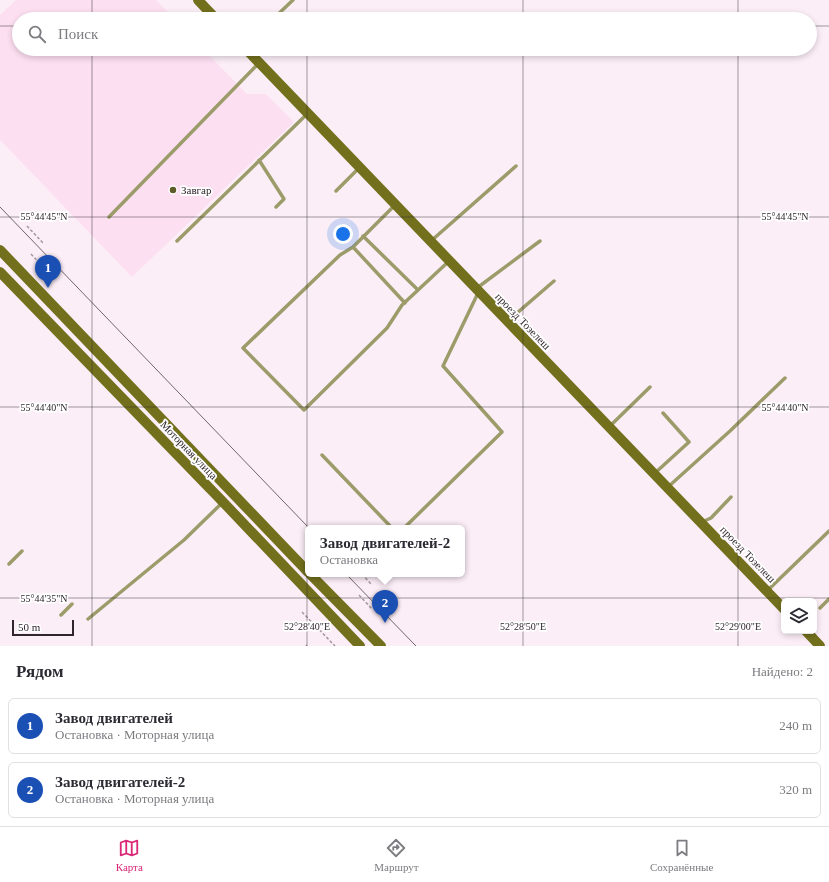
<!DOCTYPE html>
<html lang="ru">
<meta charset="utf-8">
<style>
body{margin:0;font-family:Georgia,serif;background:#f2f2f3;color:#2b2b33}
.controls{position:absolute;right:12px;bottom:12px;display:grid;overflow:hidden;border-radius:6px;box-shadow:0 2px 6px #0003}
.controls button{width:36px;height:36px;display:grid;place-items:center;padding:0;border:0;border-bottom:1px solid #e1e1e2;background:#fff;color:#2b2b33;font:20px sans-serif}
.scale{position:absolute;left:12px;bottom:10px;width:62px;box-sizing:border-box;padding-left:4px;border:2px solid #2f262c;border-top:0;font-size:11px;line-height:14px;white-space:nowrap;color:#2f262c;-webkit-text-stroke:3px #fff;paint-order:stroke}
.you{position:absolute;left:343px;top:234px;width:14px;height:14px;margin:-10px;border:3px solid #fff;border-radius:50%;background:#1a73e8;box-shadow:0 0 0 6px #1a73e833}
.badge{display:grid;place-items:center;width:26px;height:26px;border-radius:50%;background:#db2777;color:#fff;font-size:13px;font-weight:700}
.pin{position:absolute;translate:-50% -33px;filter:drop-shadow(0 1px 2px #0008)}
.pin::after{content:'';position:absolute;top:21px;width:14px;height:12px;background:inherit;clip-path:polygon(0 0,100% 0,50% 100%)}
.popup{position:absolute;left:305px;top:525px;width:160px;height:52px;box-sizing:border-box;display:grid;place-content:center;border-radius:6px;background:#fff;filter:drop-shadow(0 1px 3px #0005);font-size:13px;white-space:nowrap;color:#7c7c81}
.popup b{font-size:15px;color:#2b2b33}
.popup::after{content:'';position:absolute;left:50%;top:100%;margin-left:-8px;border:8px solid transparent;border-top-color:#fff}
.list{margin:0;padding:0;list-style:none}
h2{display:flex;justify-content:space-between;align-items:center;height:52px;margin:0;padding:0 16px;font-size:17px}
h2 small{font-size:13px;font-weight:400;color:#7c7c81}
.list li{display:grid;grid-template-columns:26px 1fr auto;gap:12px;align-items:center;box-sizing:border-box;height:56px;margin:0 8px 8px;padding:0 8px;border:1px solid #e1e1e2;border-radius:6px}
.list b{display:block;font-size:15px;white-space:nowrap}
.list p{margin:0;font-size:13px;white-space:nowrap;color:#7c7c81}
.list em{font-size:13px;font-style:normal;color:#7c7c81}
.icon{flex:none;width:22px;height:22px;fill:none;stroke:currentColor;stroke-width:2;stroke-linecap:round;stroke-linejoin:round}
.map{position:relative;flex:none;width:829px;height:646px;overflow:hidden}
.search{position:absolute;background:#fff;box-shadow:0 2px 6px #0003;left:12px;right:12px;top:12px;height:44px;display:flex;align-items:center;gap:10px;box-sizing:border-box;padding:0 14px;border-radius:22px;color:#7c7c81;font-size:15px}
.sheet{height:180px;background:#fff}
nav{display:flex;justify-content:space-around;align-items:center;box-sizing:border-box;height:56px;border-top:1px solid #e1e1e2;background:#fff;font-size:11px;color:#7c7c81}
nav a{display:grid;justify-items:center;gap:2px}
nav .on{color:#db2777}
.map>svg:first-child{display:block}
.built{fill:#fddff2}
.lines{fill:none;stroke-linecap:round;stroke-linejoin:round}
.path{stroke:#a2979e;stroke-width:1.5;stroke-dasharray:3 2;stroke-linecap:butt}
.lane{stroke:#9c9b6a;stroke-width:3.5}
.secondary{stroke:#73701d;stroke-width:10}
.tram{stroke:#70666d;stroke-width:1}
.ticks{fill:none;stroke:#2f262c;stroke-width:1;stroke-opacity:0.45}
.poi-dot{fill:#5e5c28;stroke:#fff;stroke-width:1.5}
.labels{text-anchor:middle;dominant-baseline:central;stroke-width:3.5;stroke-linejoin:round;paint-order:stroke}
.poi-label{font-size:11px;fill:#2f262c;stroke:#fff;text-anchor:start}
.street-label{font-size:11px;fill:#2f262c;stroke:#fff}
.ticks-label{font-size:10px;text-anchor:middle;fill:#2f262c;stroke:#fff;stroke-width:3.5;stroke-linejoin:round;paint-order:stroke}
</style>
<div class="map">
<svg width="829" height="646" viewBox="0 0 829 646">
<rect width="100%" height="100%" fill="#fceef7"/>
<path class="built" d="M 16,0 L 156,0 L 175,19 L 19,19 L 19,49 L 203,49 L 247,94 L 266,94 L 294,122 L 132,277 L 0,140 L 0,15 Z"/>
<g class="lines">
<path class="path" d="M 27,226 L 43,243
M 31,254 L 44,268
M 362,574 L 371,584
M 359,595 L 372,609
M 302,612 L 335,646
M 306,646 L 307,645"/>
<path class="lane" d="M 273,19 L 293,0
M 259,160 L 284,199 L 276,207
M 336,191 L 359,168
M 394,206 L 353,247 L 340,255 L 243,348 L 304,410 L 387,328 L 402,305 L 448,262
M 109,217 L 258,64
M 363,236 L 418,290
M 177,241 L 307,114
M 431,241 L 516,166
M 353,247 L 405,303
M 477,288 L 540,241
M 509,320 L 554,281
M 610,426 L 650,387
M 322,455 L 392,528
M 655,473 L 689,442 L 663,413
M 668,487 L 730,431 L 785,378
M 702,522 L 711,518 L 731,497
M 404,528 L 502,432 L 443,366 L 478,293
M 9,564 L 22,551
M 768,590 L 829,531
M 820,608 L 829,599
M 61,615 L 72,604
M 88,619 L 184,540 L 223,502"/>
<path class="secondary" d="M 198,0 L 216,19
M 246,49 L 784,609
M 0,250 L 308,572
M 0,272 L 223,502 L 360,646
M 310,574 L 381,646
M 806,631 L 820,646"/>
<path class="tram" d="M 0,207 L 309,528
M 346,574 L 416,646"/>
</g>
<path class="ticks" d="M 92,0 L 92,19M 307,0 L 307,19M 523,0 L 523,19M 738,0 L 738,19M 0,26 L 19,26M 810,26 L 829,26M 92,49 L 92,646M 307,49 L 307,646M 523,49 L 523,646M 738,49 L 738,646M 0,217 L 829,217M 0,407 L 829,407M 0,598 L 829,598"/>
<circle class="poi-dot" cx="173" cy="190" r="4"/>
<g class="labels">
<g class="poi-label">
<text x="181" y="190">Завгар</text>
</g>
<g class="street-label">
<text transform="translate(523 321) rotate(46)">проезд Тозелеш</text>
<text transform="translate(189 450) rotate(46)">Моторная улица</text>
<text transform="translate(748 554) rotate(46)">проезд Тозелеш</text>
</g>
</g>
<g class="ticks-label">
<text x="44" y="220">55°44'45"N</text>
<text x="785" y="220">55°44'45"N</text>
<text x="44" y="411">55°44'40"N</text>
<text x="785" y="411">55°44'40"N</text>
<text x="44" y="602">55°44'35"N</text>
<text x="307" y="630">52°28'40"E</text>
<text x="523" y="630">52°28'50"E</text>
<text x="738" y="630">52°29'00"E</text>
</g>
</svg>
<div class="controls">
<button><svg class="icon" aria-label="layers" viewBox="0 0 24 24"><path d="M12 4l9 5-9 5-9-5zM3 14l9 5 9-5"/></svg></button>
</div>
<div class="scale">50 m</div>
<div class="you"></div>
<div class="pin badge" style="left:48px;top:288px;background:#1a4fb4">1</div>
<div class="pin badge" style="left:385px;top:623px;background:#1a4fb4">2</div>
<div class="popup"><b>Завод двигателей-2</b>Остановка</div>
<div class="search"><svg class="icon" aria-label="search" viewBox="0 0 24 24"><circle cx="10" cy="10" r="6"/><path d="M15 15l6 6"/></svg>Поиск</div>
</div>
<section class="sheet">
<h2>Рядом<small>Найдено: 2</small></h2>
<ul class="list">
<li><span class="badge" style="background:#1a4fb4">1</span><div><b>Завод двигателей</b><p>Остановка · Моторная улица</p></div><em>240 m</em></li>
<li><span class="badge" style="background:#1a4fb4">2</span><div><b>Завод двигателей-2</b><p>Остановка · Моторная улица</p></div><em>320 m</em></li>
</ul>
</section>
<nav>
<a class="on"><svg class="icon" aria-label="map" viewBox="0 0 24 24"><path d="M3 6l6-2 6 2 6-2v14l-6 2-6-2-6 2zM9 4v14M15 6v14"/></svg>Карта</a>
<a><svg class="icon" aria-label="directions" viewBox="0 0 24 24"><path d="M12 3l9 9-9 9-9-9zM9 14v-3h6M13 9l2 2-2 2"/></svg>Маршрут</a>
<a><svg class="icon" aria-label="saved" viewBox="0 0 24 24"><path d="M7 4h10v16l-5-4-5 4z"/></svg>Сохранённые</a>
</nav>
